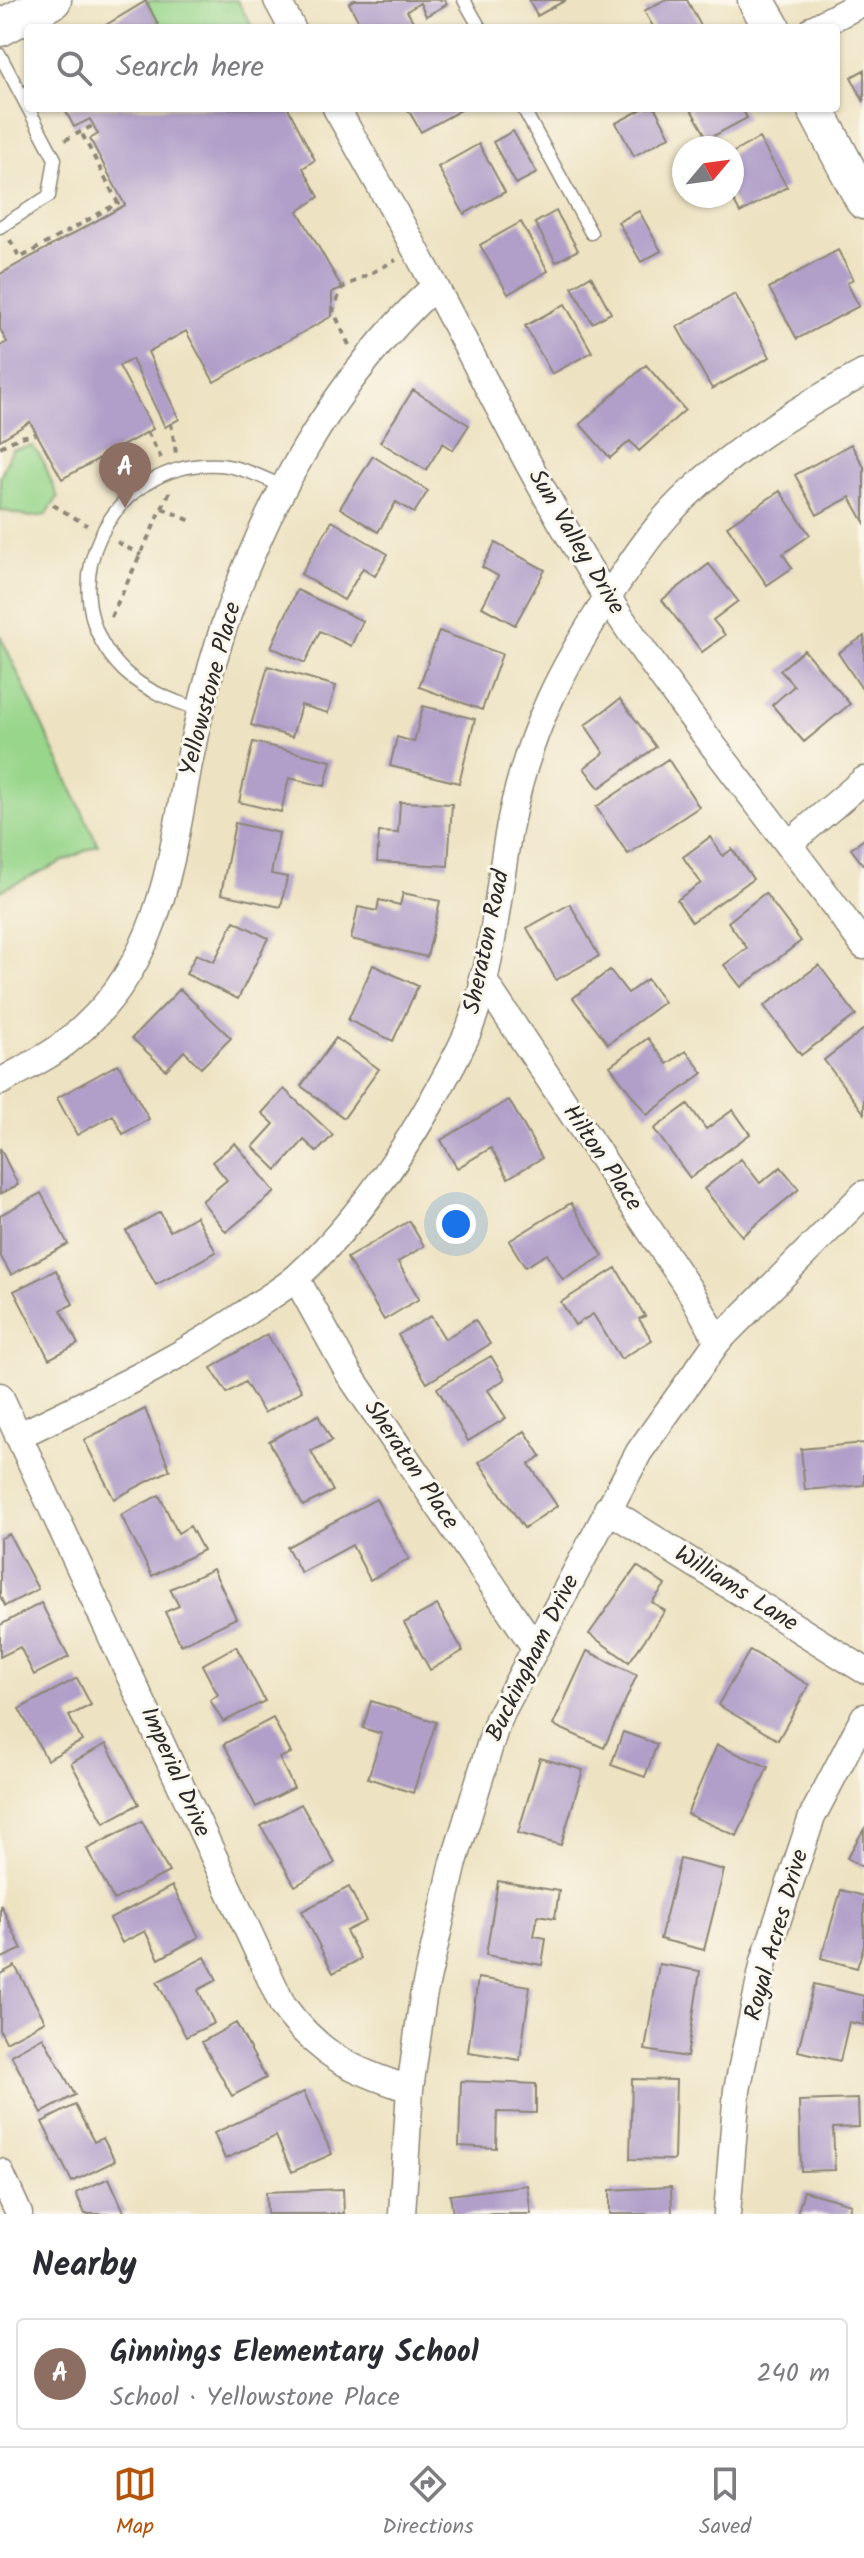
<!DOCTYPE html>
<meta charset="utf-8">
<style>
body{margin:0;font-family:Kalam,sans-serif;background:#f7f7f7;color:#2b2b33}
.compass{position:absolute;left:672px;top:136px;width:72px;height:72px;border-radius:50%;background:#fff;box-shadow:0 2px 6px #0004;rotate:61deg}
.you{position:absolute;left:456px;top:1224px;width:28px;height:28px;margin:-20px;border:6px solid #fff;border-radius:50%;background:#1a73e8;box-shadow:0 0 0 12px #1a73e833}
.badge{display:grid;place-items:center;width:52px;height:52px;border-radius:50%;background:#b45309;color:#fff;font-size:26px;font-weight:700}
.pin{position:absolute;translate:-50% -66px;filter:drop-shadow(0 2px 4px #0008)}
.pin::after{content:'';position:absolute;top:42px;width:28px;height:24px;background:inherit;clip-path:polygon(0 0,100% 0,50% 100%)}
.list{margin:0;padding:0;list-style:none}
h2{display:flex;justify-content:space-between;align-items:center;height:104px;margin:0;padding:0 32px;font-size:34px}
h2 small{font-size:26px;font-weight:400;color:#7c7c81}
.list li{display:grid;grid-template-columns:52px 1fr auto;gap:24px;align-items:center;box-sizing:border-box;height:112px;margin:0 16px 16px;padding:0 16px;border:2px solid #e1e1e2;border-radius:8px}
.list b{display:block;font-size:30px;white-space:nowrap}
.list p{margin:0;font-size:26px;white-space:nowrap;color:#7c7c81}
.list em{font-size:26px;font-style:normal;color:#7c7c81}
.icon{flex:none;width:44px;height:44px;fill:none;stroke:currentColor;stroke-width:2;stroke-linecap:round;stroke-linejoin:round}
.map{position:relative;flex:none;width:864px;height:2214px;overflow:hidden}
.search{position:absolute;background:#fff;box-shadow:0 2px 6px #0004;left:24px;right:24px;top:24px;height:88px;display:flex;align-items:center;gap:20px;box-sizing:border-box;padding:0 28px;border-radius:8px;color:#7c7c81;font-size:30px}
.sheet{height:232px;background:#fff}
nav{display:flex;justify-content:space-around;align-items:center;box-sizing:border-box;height:112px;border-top:2px solid #e1e1e2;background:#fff;font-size:22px;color:#7c7c81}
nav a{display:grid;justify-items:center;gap:4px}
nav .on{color:#b45309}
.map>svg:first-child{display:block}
.green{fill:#98d68b;stroke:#62805b;stroke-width:2}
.building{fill:#b19fc9}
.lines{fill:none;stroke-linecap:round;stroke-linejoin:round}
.lane-casing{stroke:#8c8676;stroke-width:15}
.street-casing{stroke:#8c8676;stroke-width:29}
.secondary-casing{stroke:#8c8676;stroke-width:39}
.path{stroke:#8c8676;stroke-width:4;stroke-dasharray:6 6;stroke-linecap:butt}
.lane{stroke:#fff;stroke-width:12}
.street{stroke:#fff;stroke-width:26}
.secondary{stroke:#fff;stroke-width:36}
.labels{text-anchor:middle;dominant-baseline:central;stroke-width:6;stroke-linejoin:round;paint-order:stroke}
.street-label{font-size:24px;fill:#2b2b2b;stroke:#fbf7ec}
</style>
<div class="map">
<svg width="864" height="2214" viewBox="0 0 864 2214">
<rect width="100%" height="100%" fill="#fbf7ec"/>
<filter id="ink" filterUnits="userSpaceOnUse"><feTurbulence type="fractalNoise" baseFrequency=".0125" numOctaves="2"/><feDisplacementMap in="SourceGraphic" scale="16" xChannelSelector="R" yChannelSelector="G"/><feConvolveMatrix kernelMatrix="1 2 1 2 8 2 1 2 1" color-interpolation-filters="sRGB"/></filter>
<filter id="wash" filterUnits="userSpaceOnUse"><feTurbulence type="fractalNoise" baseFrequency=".006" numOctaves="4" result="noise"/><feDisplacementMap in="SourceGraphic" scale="32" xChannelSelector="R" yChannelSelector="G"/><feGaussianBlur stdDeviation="1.8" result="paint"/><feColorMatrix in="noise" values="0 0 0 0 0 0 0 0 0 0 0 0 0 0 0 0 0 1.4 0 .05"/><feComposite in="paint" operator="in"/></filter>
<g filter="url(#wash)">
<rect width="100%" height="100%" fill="#ede2c1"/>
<path class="green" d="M 237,0 L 253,28 L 160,28 L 146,1 Z
M 32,446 C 46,459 49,480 58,497 L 46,515 L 31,517 L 0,510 L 0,477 L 12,450 Z
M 0,635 L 98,845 L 0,891 Z"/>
<g id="blocks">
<path class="building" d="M 354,0 L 445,0 L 447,4 L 426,16 L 420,3 L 407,11 L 417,28 L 362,28 L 349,3 Z
M 529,0 L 566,0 L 537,16 Z
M 664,0 L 687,0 L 702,28 L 654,28 L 644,11 Z
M 146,1 L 160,28 L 101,28 Z
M 864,70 L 864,102 L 851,77 Z
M 64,108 L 288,108 L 315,160 L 303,168 L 319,197 L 298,211 L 342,288 L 332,292 L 332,316 L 214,382 L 186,331 L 148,352 L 179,419 L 165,427 L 132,359 L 119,366 L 153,429 L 62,479 L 30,422 L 0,440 L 0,346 L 7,342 L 0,329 L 0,274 L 125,205 L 90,139 L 98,134 L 90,119 L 74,127 Z
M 407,108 L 460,108 L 461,110 L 421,132 Z
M 644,108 L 655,108 L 670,136 L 634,156 L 616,123 Z
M 690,108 L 742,108 L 747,118 L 708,139 Z
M 513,131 L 537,173 L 516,184 L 493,142 Z
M 759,138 L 787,187 L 740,213 L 731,196 L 732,153 Z
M 479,144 L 505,192 L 464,214 L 438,167 Z
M 556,211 L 578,250 L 556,262 L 535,223 Z
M 639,211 L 661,251 L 641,262 L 618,222 Z
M 521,222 L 548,271 L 508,294 L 480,245 Z
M 838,250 L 853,279 L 847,283 L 859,306 L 797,339 L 769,288 Z
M 591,276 L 611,313 L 592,323 L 572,287 Z
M 735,294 L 770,357 L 712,389 L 677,327 Z
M 565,304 L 592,352 L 552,374 L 525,326 Z
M 646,365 L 685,410 L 639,451 L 630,441 L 610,458 L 580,424 Z
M 413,390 L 469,425 L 453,450 L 443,443 L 426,470 L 380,442 Z
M 851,444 L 864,467 L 864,522 L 850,497 L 817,515 L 795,475 Z
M 373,456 L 428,491 L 414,513 L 396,502 L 378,532 L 340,508 Z
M 780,491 L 810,535 L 783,554 L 792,568 L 767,585 L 727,526 Z
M 332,521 L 388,554 L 375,576 L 363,568 L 344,600 L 301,574 Z
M 495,543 L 545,570 L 515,625 L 482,607 L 498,576 L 482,567 Z
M 709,564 L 738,601 L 713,620 L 725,635 L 702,652 L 662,600 Z
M 297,590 L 363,621 L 351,646 L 320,631 L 305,663 L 271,647 Z
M 439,631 L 502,654 L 482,710 L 419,687 Z
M 864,636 L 864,692 L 838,653 Z
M 804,650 L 850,704 L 804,742 L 772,705 L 794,686 L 780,670 Z
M 268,666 L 336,686 L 328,713 L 301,705 L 292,737 L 251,725 Z
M 620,699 L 656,747 L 599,788 L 584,768 L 604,753 L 585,725 Z
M 423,706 L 475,719 L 459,783 L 390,766 L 397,737 L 414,742 Z
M 253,742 L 331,761 L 325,786 L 289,778 L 281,812 L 239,802 Z
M 668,759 L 699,807 L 628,854 L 596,807 Z
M 400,802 L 452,804 L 448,866 L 377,862 L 379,832 L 398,833 Z
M 235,823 L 279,833 L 271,874 L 287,877 L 281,907 L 221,894 Z
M 710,837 L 723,856 L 732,849 L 753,879 L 692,922 L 677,900 L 701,883 L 683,857 Z
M 864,839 L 864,866 L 851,849 Z
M 403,893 L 440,901 L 427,957 L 351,939 L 358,907 L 377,911 L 379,900 L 400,905 Z
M 765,893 L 801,941 L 741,987 L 724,965 L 747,948 L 728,922 Z
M 570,904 L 599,956 L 556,980 L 527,928 Z
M 234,921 L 268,938 L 238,999 L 186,974 L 196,954 L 214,962 Z
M 373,965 L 418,986 L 393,1041 L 348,1020 Z
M 819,965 L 856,1015 L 801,1055 L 764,1006 Z
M 610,970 L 628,993 L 647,979 L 664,1002 L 608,1044 L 573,998 Z
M 180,989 L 231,1038 L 201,1068 L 184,1051 L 166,1070 L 132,1038 Z
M 864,1029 L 864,1113 L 824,1060 Z
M 336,1038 L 379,1069 L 344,1118 L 301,1086 Z
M 648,1038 L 667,1064 L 686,1051 L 703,1073 L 647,1115 L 610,1066 Z
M 118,1064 L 149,1119 L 123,1134 L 113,1115 L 77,1135 L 57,1098 Z
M 284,1089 L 333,1135 L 317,1152 L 304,1140 L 277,1170 L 253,1147 L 274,1124 L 262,1113 Z
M 509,1100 L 542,1158 L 508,1178 L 491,1148 L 457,1168 L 441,1140 Z
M 688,1104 L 706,1129 L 733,1110 L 750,1134 L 690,1178 L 654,1129 Z
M 235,1143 L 275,1192 L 226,1232 L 202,1201 L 227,1180 L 212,1162 Z
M 0,1148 L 18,1185 L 0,1194 Z
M 741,1159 L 760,1183 L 781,1167 L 799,1189 L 742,1236 L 704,1189 Z
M 41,1193 L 68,1244 L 11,1275 L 0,1255 L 0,1215 Z
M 571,1203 L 603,1256 L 563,1280 L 547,1254 L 525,1267 L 509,1241 Z
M 160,1212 L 170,1231 L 196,1216 L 216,1252 L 156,1285 L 126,1231 Z
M 409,1221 L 424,1246 L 398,1262 L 419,1299 L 384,1320 L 347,1258 Z
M 616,1268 L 645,1316 L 639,1319 L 652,1340 L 621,1359 L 593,1314 L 575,1325 L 561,1302 Z
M 56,1270 L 73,1304 L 61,1310 L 78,1344 L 49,1359 L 14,1291 Z
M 431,1316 L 445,1339 L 475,1320 L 490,1344 L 427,1383 L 398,1335 Z
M 267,1334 L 302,1391 L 264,1413 L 245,1382 L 227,1393 L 211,1368 Z
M 491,1356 L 505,1379 L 488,1390 L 506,1418 L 468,1441 L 437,1388 Z
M 145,1409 L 170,1470 L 114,1499 L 84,1440 Z
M 318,1415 L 332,1441 L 311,1451 L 333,1491 L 303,1506 L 269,1441 Z
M 525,1431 L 541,1456 L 529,1464 L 557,1506 L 524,1528 L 479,1462 Z
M 864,1443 L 864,1485 L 805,1490 L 801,1449 Z
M 159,1495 L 178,1533 L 190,1526 L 203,1550 L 152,1576 L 121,1515 Z
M 376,1499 L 409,1559 L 370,1580 L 352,1545 L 301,1573 L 287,1547 Z
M 9,1534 L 38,1589 L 5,1606 L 0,1596 L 0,1539 Z
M 637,1566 L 665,1585 L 652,1602 L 665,1611 L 629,1662 L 589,1634 Z
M 213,1569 L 236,1618 L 181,1645 L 165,1612 L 179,1606 L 170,1589 Z
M 41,1603 L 69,1657 L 34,1675 L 20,1647 L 0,1657 L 0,1625 Z
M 437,1605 L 463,1651 L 430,1670 L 404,1623 Z
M 236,1646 L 265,1701 L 223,1722 L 210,1700 L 218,1695 L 202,1665 Z
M 750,1650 L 809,1685 L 778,1740 L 718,1705 Z
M 587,1651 L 637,1675 L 604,1748 L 553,1725 Z
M 77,1678 L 91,1705 L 69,1716 L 82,1741 L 47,1760 L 19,1709 Z
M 371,1701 L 436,1722 L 413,1793 L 368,1778 L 382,1734 L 363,1728 Z
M 273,1718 L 291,1753 L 279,1758 L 294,1788 L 256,1807 L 224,1744 Z
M 623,1732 L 657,1744 L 645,1777 L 611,1765 Z
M 106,1744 L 139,1804 L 104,1823 L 71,1763 Z
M 717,1745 L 768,1767 L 737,1836 L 687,1814 Z
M 540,1758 L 583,1770 L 561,1845 L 518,1833 Z
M 301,1804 L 335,1863 L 295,1886 L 261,1826 Z
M 142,1821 L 169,1872 L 114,1900 L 87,1849 Z
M 864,1829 L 864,1868 L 847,1858 Z
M 680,1859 L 724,1870 L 704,1950 L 660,1939 Z
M 498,1881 L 559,1891 L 555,1918 L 538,1915 L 534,1936 L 546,1938 L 542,1965 L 486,1955 Z
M 172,1886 L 199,1937 L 159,1959 L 145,1931 L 122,1943 L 110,1919 Z
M 349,1887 L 366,1921 L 346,1931 L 361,1959 L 333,1973 L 302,1911 Z
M 841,1890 L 864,1896 L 864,1945 L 857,1968 L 821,1958 Z
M 0,1904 L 22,1949 L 0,1959 Z
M 205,1957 L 217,1980 L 198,1990 L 214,2023 L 186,2037 L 157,1982 Z
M 659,1964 L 700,1971 L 687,2057 L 645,2050 Z
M 15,1966 L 45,2021 L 6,2042 L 0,2030 L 0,1974 Z
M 478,1978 L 530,1986 L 520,2060 L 468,2052 Z
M 814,1984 L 864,1996 L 864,2025 L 849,2022 L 840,2061 L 798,2051 Z
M 236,2023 L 266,2078 L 232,2096 L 202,2042 Z
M 43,2037 L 75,2095 L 42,2113 L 11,2055 Z
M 632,2079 L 676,2080 L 674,2160 L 630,2159 Z
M 461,2081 L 536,2084 L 536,2113 L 497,2112 L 496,2148 L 459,2146 Z
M 304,2092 L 332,2154 L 292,2172 L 276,2136 L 225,2159 L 214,2133 Z
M 858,2099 L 859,2127 L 833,2128 L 835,2170 L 801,2171 L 799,2101 Z
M 75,2105 L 94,2142 L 103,2138 L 115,2161 L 72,2182 L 42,2122 Z
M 109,2178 L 125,2214 L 85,2214 L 76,2193 Z
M 527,2185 L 531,2214 L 453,2214 L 450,2195 Z
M 671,2187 L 672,2214 L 610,2214 L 610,2190 Z
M 343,2189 L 344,2214 L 267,2214 L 266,2192 Z
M 804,2191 L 851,2204 L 848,2214 L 797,2214 Z"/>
</g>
</g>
<g filter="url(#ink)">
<use href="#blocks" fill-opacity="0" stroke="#8c8676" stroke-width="2"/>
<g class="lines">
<defs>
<path id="lane" d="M 464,0 L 480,28
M 0,55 L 55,159 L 49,196 L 0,227
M 523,108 L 591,233
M 200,710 C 174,701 145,691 124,671 C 44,593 109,458 220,465 C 242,467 264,478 284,487"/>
<path id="street" d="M 277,0 L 292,28
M 814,28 L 864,2
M 336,108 C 370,168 404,227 436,288 C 492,393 544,501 609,600 C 688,720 781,830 864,946
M 790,843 L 864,780
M 482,978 L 692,1294 L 718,1341
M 0,1082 C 17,1072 36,1063 53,1052 C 149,986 167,891 185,785 C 194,734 206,682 222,632 C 264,505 336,377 435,286
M 296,1278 L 349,1374 L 534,1646
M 0,1396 L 283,2006 C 320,2056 353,2071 410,2089
M 18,1436 C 98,1397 179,1360 251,1309 C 267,1298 284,1289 298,1276 C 367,1212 418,1132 460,1049 C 494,984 496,891 511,819 C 530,728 562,667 612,591 C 635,557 657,523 687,495 C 739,445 801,407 864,373
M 607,1509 L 864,1670
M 0,2172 L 19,2214
M 402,2214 L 410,2089 L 423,1997 L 454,1862 L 498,1719 L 639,1452 L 718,1341 L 864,1194
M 727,2214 L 737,2090 L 764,1961 L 812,1817 L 864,1717"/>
<path id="secondary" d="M 756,0 L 772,28
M 0,28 L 53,0
M 815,108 L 864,201"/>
</defs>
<use href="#lane" class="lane-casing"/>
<use href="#street" class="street-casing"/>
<use href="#secondary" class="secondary-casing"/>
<path class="path" d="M 65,140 L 94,125
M 10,240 L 20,258 L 118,203 L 81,132
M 349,345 L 333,310 L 342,288 L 396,260
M 171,423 L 176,453
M 147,432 L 161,458
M 0,447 L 20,437 L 36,434
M 53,505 L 87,525
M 162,508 L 191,521
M 117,542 L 141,555
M 111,617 L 170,491"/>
<use href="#lane" class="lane"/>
<use href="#street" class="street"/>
<use href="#secondary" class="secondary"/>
</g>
</g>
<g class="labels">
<g class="street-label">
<text transform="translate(576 542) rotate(59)">Sun Valley Drive</text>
<text transform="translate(211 689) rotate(-75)">Yellowstone Place</text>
<text transform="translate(487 942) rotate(-78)">Sheraton Road</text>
<text transform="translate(602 1158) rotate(56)">Hilton Place</text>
<text transform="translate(411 1465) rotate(56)">Sheraton Place</text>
<text transform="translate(736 1589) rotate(32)">Williams Lane</text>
<text transform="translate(533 1658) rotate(-64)">Buckingham Drive</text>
<text transform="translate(175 1772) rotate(66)">Imperial Drive</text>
<text transform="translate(777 1935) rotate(-74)">Royal Acres Drive</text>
</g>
</g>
</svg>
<svg class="compass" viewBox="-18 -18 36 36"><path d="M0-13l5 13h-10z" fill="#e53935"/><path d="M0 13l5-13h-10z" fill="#7c7c81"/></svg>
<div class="you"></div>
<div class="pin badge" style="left:125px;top:508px;background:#8d6e63">A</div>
<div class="search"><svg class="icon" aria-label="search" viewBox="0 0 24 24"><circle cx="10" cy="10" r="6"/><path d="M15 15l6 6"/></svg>Search here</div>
</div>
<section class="sheet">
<h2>Nearby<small></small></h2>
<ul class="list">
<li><span class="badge" style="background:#8d6e63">A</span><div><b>Ginnings Elementary School</b><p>School · Yellowstone Place</p></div><em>240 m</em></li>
</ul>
</section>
<nav>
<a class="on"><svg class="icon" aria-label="map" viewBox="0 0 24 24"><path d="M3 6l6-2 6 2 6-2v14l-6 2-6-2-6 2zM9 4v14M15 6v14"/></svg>Map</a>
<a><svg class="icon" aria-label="directions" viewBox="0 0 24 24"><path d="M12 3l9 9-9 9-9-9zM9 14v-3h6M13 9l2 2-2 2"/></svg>Directions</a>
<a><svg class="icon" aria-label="saved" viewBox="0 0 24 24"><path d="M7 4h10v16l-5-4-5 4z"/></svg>Saved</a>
</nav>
